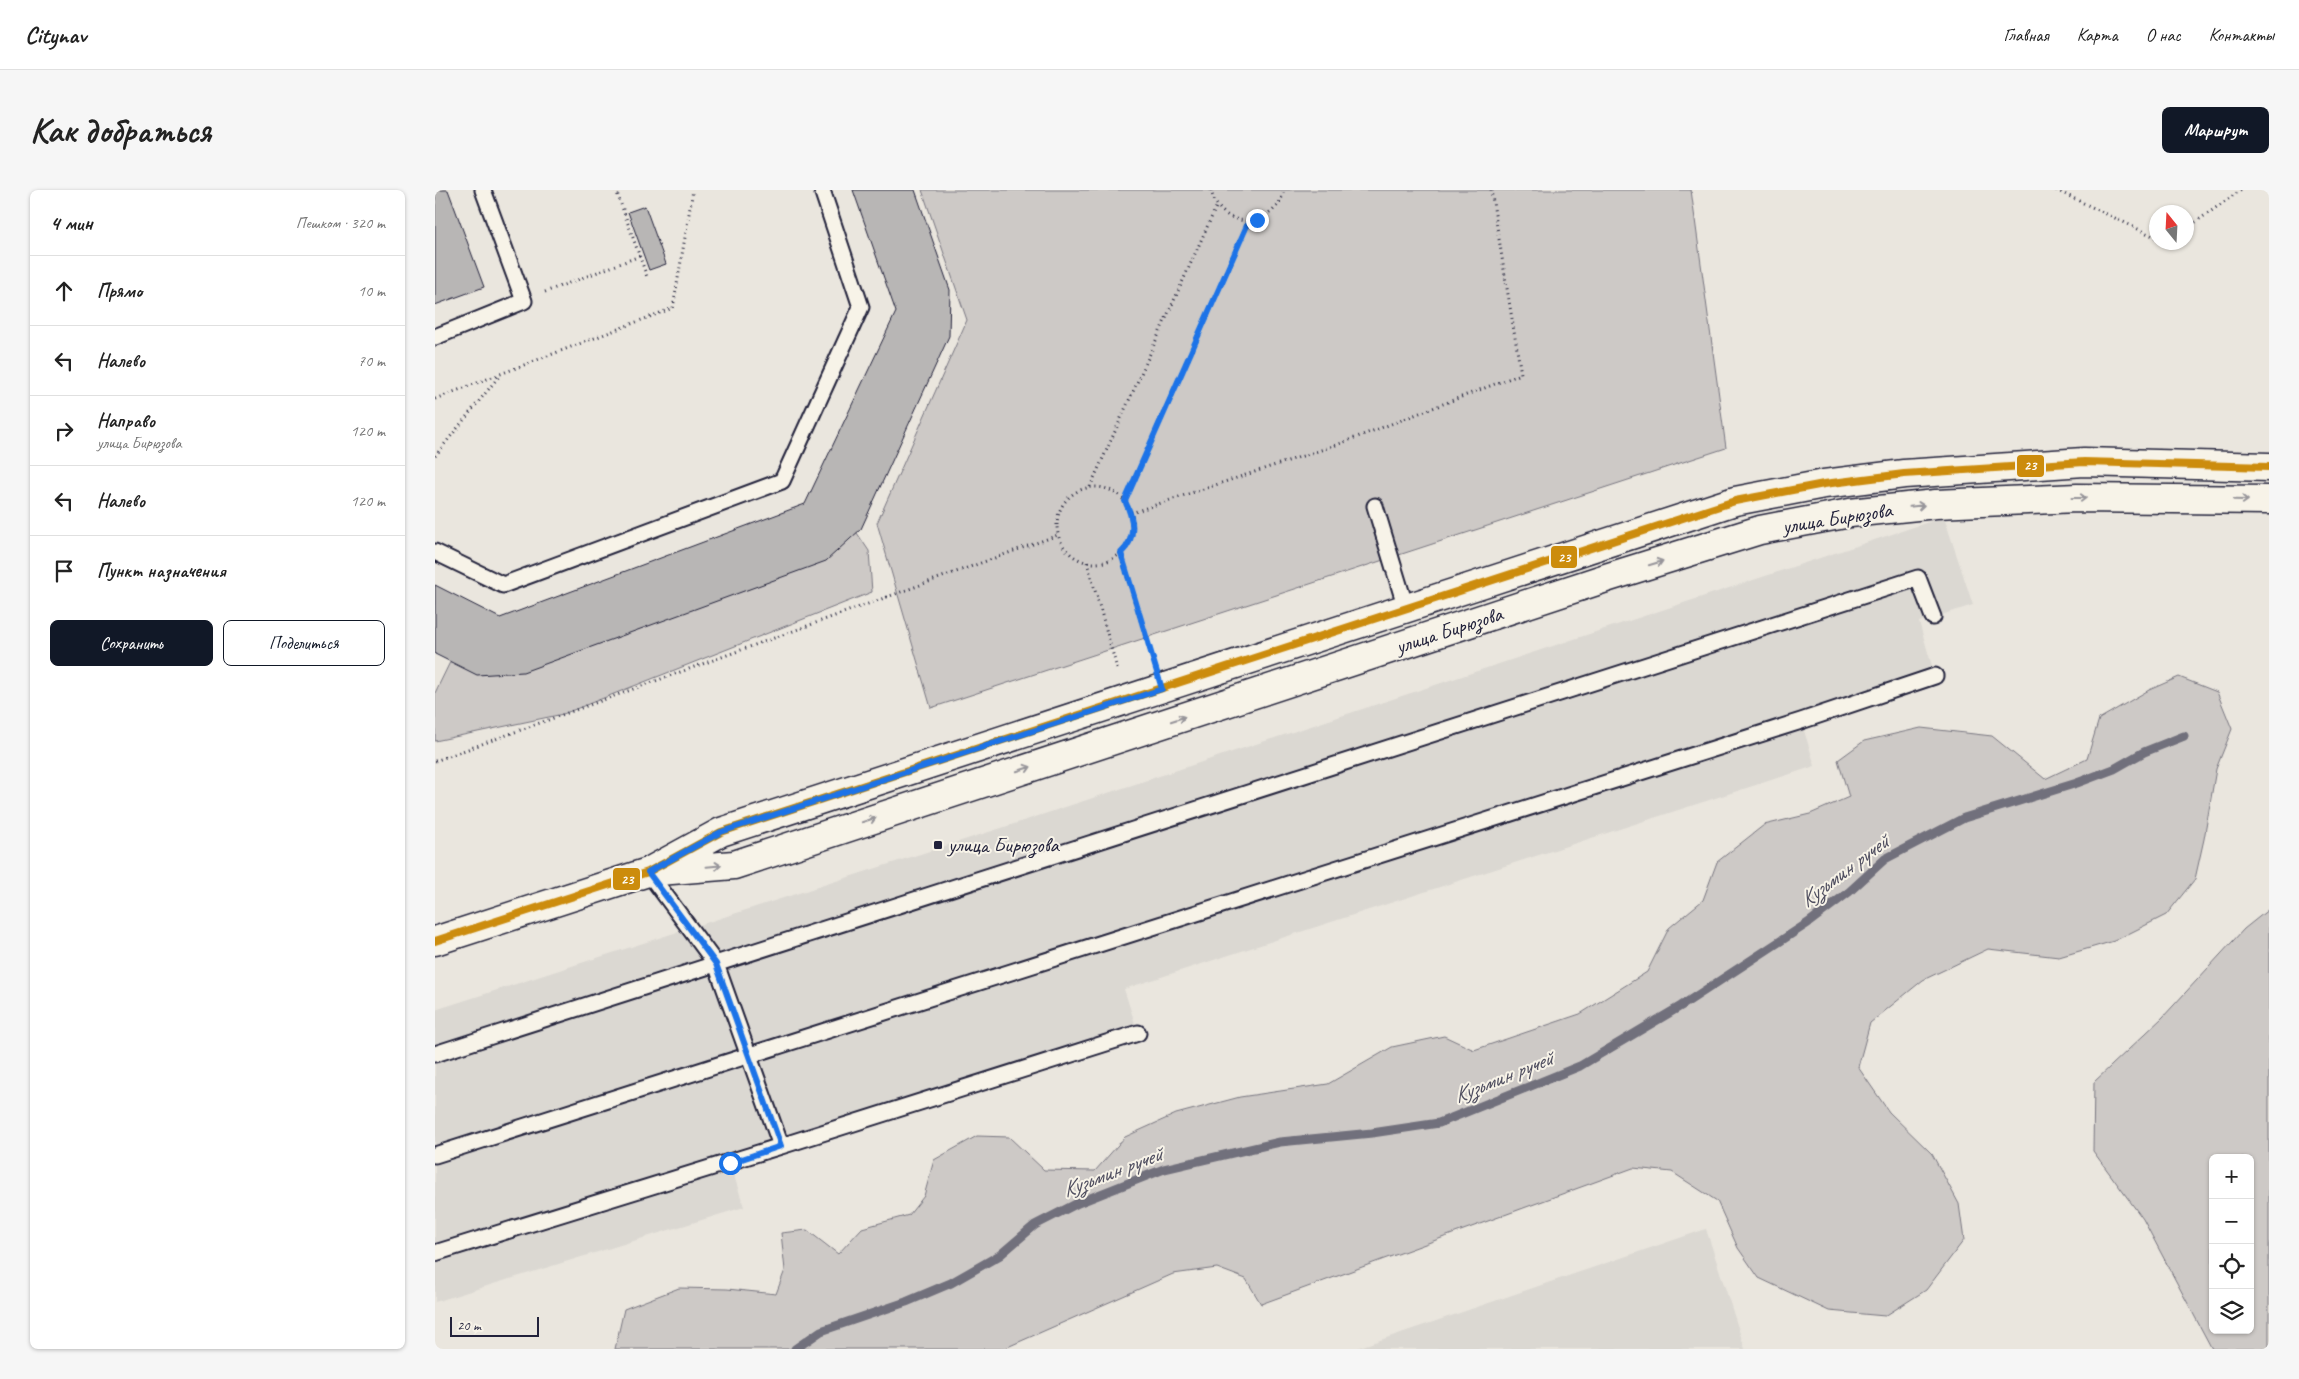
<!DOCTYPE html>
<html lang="ru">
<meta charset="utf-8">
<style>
body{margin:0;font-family:Caveat,sans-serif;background:#f6f6f6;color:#222}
.controls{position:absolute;right:15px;bottom:15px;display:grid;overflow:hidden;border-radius:8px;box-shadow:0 1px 4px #0004}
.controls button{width:45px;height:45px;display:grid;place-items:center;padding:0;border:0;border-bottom:1px solid #e0e0e0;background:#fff;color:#222;font:25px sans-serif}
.compass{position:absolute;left:1714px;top:15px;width:45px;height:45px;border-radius:50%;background:#fff;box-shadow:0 1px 4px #0004;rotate:342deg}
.scale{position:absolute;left:15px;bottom:12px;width:89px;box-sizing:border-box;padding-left:5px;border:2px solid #22223b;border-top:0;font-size:14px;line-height:18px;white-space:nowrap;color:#22223b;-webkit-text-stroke:4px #f7f3e8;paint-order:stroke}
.stop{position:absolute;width:15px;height:15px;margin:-11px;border:4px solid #1a73e8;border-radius:50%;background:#fff}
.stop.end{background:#1a73e8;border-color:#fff;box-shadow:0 1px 5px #0008}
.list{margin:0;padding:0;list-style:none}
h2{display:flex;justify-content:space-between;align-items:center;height:65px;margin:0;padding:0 20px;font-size:21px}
h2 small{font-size:16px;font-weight:400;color:#767676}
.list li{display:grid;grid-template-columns:32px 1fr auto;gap:15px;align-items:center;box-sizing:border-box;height:70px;padding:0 20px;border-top:1px solid #e0e0e0}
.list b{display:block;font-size:19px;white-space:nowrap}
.list p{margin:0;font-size:16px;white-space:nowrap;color:#767676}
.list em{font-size:16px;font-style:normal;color:#767676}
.actions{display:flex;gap:10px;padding:15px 20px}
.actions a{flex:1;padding:11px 0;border:1px solid #111827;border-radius:8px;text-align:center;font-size:18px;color:#111827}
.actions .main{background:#111827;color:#fff}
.icon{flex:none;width:28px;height:28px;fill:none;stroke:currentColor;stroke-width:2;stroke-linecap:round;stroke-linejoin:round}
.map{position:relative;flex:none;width:1834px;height:1159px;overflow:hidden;border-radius:8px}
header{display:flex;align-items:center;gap:30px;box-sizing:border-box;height:70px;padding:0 25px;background:#fff;border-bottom:1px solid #e0e0e0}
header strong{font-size:24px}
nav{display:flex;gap:28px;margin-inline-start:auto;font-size:18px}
.intro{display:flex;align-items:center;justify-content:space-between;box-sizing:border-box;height:120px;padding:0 30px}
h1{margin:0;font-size:35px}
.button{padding:12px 22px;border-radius:8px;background:#111827;color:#fff;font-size:18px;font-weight:700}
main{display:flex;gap:30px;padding:0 30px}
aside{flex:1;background:#fff;border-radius:8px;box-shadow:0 1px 4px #0004}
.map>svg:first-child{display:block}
.built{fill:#dbd8d2}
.green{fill:#cdc9c6;stroke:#787680;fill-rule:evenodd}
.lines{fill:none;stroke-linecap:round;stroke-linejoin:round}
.stream{stroke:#716f7b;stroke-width:9}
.building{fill:#b8b6b5;stroke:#22223b}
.service-casing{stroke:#22223b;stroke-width:19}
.primary-casing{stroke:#22223b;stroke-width:31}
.path{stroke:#22223b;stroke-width:3;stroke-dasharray:1 4;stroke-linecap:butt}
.service{stroke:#f7f3e8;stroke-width:15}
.primary{stroke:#f7f3e8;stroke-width:28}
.bus-1-casing{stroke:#f7f3e8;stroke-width:11}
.bus-1{stroke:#cc8c0c;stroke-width:8}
.oneway{stroke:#97959a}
.route{stroke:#1a73e8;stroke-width:6}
.poi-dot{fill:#22223b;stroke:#f7f3e8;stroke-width:2}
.labels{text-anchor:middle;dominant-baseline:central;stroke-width:4;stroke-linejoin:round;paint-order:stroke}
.street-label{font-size:21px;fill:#22223b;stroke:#f7f3e8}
.poi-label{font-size:21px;fill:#22223b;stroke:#f7f3e8;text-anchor:start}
.water-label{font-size:22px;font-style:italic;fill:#504f60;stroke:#f7f3e8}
.line-badge{stroke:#f7f3e8;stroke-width:2}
.badge-label{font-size:14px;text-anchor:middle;font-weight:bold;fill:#fff}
</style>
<header>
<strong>Citynav</strong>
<nav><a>Главная</a><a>Карта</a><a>О нас</a><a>Контакты</a></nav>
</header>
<div class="intro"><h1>Как добраться</h1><a class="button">Маршрут</a></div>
<main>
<aside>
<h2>4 мин<small>Пешком · 320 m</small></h2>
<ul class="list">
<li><svg class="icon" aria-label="ahead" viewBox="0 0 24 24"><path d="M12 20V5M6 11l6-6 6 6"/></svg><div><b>Прямо</b></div><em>10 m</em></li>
<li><svg class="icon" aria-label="left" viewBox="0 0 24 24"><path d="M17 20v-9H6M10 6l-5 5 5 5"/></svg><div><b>Налево</b></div><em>70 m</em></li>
<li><svg class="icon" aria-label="right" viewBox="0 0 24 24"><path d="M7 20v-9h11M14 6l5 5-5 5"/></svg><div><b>Направо</b><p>улица Бирюзова</p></div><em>120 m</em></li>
<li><svg class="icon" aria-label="left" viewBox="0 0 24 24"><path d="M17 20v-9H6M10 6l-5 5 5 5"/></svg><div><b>Налево</b></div><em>120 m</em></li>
<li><svg class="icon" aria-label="arrive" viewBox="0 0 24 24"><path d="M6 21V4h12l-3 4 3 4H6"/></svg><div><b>Пункт назначения</b></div></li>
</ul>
<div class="actions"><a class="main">Сохранить</a><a>Поделиться</a></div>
</aside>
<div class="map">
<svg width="1834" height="1159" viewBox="0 0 1834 1159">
<rect width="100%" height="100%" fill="#eae6de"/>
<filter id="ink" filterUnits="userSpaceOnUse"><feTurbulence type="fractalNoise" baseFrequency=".02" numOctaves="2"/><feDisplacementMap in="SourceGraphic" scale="10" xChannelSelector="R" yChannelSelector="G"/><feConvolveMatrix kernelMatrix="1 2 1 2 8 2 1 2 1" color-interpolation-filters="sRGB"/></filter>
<g filter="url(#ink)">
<path class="built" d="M 1509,327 L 1538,415 L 1484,432 L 1500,486 L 1366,531 L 1380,576 L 689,799 L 703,843 L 295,973 L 309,1017 L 0,1112 L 0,820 L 582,633 Z
M 1271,1039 L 1310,1159 L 919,1159 Z"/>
<path class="green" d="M 487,0 L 1256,0 L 1291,258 L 496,518 L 442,333 L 532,130 Z
M 420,340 L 434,361 L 437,402 L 128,524 L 0,551 L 0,503 L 17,468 L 73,458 Z
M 1744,487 L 1782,502 L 1797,539 L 1781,579 L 1769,649 L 1760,689 L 1731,725 L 1679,751 L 1624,767 L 1553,759 L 1488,790 L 1435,833 L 1423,877 L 1454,922 L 1497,964 L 1524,1014 L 1529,1050 L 1491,1100 L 1450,1126 L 1394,1121 L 1324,1088 L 1303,1058 L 1282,1011 L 1237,982 L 1198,978 L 826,1114 L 811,1089 L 782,1078 L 738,1084 L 568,1159 L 180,1159 L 189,1119 L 244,1098 L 292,1099 L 341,1104 L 350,1080 L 346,1043 L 372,1040 L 403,1064 L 427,1038 L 474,1025 L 489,1006 L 499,970 L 542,946 L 574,947 L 609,980 L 660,981 L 690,947 L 741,924 L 805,907 L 893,894 L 957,857 L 1009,846 L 1039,860 L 1145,824 L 1212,782 L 1234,738 L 1268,710 L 1282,672 L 1329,635 L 1375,624 L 1414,607 L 1403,570 L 1429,551 L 1486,538 L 1557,546 L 1610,589 L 1652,569 L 1664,529 L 1714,500 Z
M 1834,719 L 1834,1159 L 1777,1159 L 1708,1029 L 1658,961 L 1659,892 L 1727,828 L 1809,739 ZM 1778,968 L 1815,968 L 1815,1140 L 1778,1140 Z"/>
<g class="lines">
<path class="stream" d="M 360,1159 L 386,1141 L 471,1112 L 516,1093 L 565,1065 L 600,1035 L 643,1013 L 729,979 L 845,952 L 937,943 L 1004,933 L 1145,876 L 1246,816 L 1373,733 L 1414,702 L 1450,669 L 1529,628 L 1642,593 L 1679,579 L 1709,562 L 1749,546"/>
</g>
<path class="building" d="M 0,0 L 13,0 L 49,97 L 0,115 Z
M 418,0 L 480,0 L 515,100 L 514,146 L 426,339 L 391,371 L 88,482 L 42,485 L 0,464 L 0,395 L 65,428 L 370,314 L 461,122 Z
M 210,16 L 231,74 L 214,80 L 193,22 Z"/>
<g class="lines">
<defs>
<path id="service" d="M 0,147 L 89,111 L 48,0
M 940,316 L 971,418
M 0,362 L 68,395 L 347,291 L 426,117 L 387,0
M 213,682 L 281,774 L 346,956 L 703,843
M 0,864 L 1483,388 L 1498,427
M 0,965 L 1366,531 L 1500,486
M 0,1063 L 346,956"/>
<path id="primary" d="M 224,681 L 299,675 L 1174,387 L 1325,340 L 1415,323 L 1501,314 L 1642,308 L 1834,310
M 0,751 L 213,682 L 286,642 L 1300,311 L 1389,294 L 1469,284 L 1649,272 L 1834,277"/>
</defs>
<use href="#service" class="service-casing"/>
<use href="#primary" class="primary-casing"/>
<path class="path" d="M 181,0 L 212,87
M 776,0 C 778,8 781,15 787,21 C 809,41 844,28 849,0
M 1621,0 L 1722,48
M 1752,38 L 1806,0
M 1730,52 L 1731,52
M 110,102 L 205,66
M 0,209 L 238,118 L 258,0
M 0,266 L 65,185
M 655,297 L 782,15
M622 335a38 38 0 1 1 76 0a38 38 0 1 1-76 0Z
M 690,311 L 814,31
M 696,323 L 904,254 L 1086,184 L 1056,0
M 685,363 L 718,470
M 652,372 L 683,482
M 0,571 L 623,345"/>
<use href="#service" class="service"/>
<use href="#primary" class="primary"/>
<defs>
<path id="bus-1" d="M 0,751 L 213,682 L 286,642 L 1300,311 L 1389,294 L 1469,284 L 1649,272 L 1834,277"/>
</defs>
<use href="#bus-1" class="bus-1-casing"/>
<use href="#bus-1" class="bus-1"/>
</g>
<defs><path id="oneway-shaft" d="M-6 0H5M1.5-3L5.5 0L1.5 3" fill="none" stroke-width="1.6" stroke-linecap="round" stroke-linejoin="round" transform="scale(1.25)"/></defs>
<g class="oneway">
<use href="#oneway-shaft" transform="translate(1644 308)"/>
<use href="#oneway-shaft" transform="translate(1806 310) rotate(1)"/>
<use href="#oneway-shaft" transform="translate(1482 316) rotate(-6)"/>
<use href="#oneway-shaft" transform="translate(1221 373) rotate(-17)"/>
<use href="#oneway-shaft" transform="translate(743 529) rotate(-18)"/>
<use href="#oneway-shaft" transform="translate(589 579) rotate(-18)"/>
<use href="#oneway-shaft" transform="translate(434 630) rotate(-18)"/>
<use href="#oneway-shaft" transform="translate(279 676) rotate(-5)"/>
</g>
</g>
<g class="lines" filter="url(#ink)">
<path class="route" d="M 295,973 L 346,956 L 281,774 L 213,682 L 286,642 L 727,499 L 686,363 C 702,348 699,329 690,311 L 814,31 L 822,30"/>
</g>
<rect class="poi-dot" x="498" y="650" width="10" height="10" rx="2.5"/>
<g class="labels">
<g class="street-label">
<text transform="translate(1402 328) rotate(-9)">улица Бирюзова</text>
<text transform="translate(1014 440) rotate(-18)">улица Бирюзова</text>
</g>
<g class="poi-label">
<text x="513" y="655">улица Бирюзова</text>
</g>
<g class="water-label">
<text transform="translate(1409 681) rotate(-37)">Кузьмин ручей</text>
<text transform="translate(1068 887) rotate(-22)">Кузьмин ручей</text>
<text transform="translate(677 982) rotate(-21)">Кузьмин ручей</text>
</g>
</g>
<g class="line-badge">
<rect x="1581" y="264" width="29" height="24" rx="5" fill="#cc8c0c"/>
<rect x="1115" y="355" width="28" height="24" rx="5" fill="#cc8c0c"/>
<rect x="177" y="677" width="29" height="24" rx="5" fill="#cc8c0c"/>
</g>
<g class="badge-label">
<text x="1595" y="280">23</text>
<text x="1129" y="372">23</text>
<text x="192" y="694">23</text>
</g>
</svg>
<div class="controls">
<button>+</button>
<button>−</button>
<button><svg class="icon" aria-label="locate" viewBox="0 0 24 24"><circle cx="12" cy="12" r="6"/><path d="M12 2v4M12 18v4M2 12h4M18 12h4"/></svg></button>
<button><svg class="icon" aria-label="layers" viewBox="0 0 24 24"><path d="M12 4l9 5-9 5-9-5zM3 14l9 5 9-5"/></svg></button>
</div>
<svg class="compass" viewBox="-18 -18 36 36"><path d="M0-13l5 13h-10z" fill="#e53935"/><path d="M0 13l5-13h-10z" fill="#767676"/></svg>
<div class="scale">20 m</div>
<div class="stop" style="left:295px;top:973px"></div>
<div class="stop end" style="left:822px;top:30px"></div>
</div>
</main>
